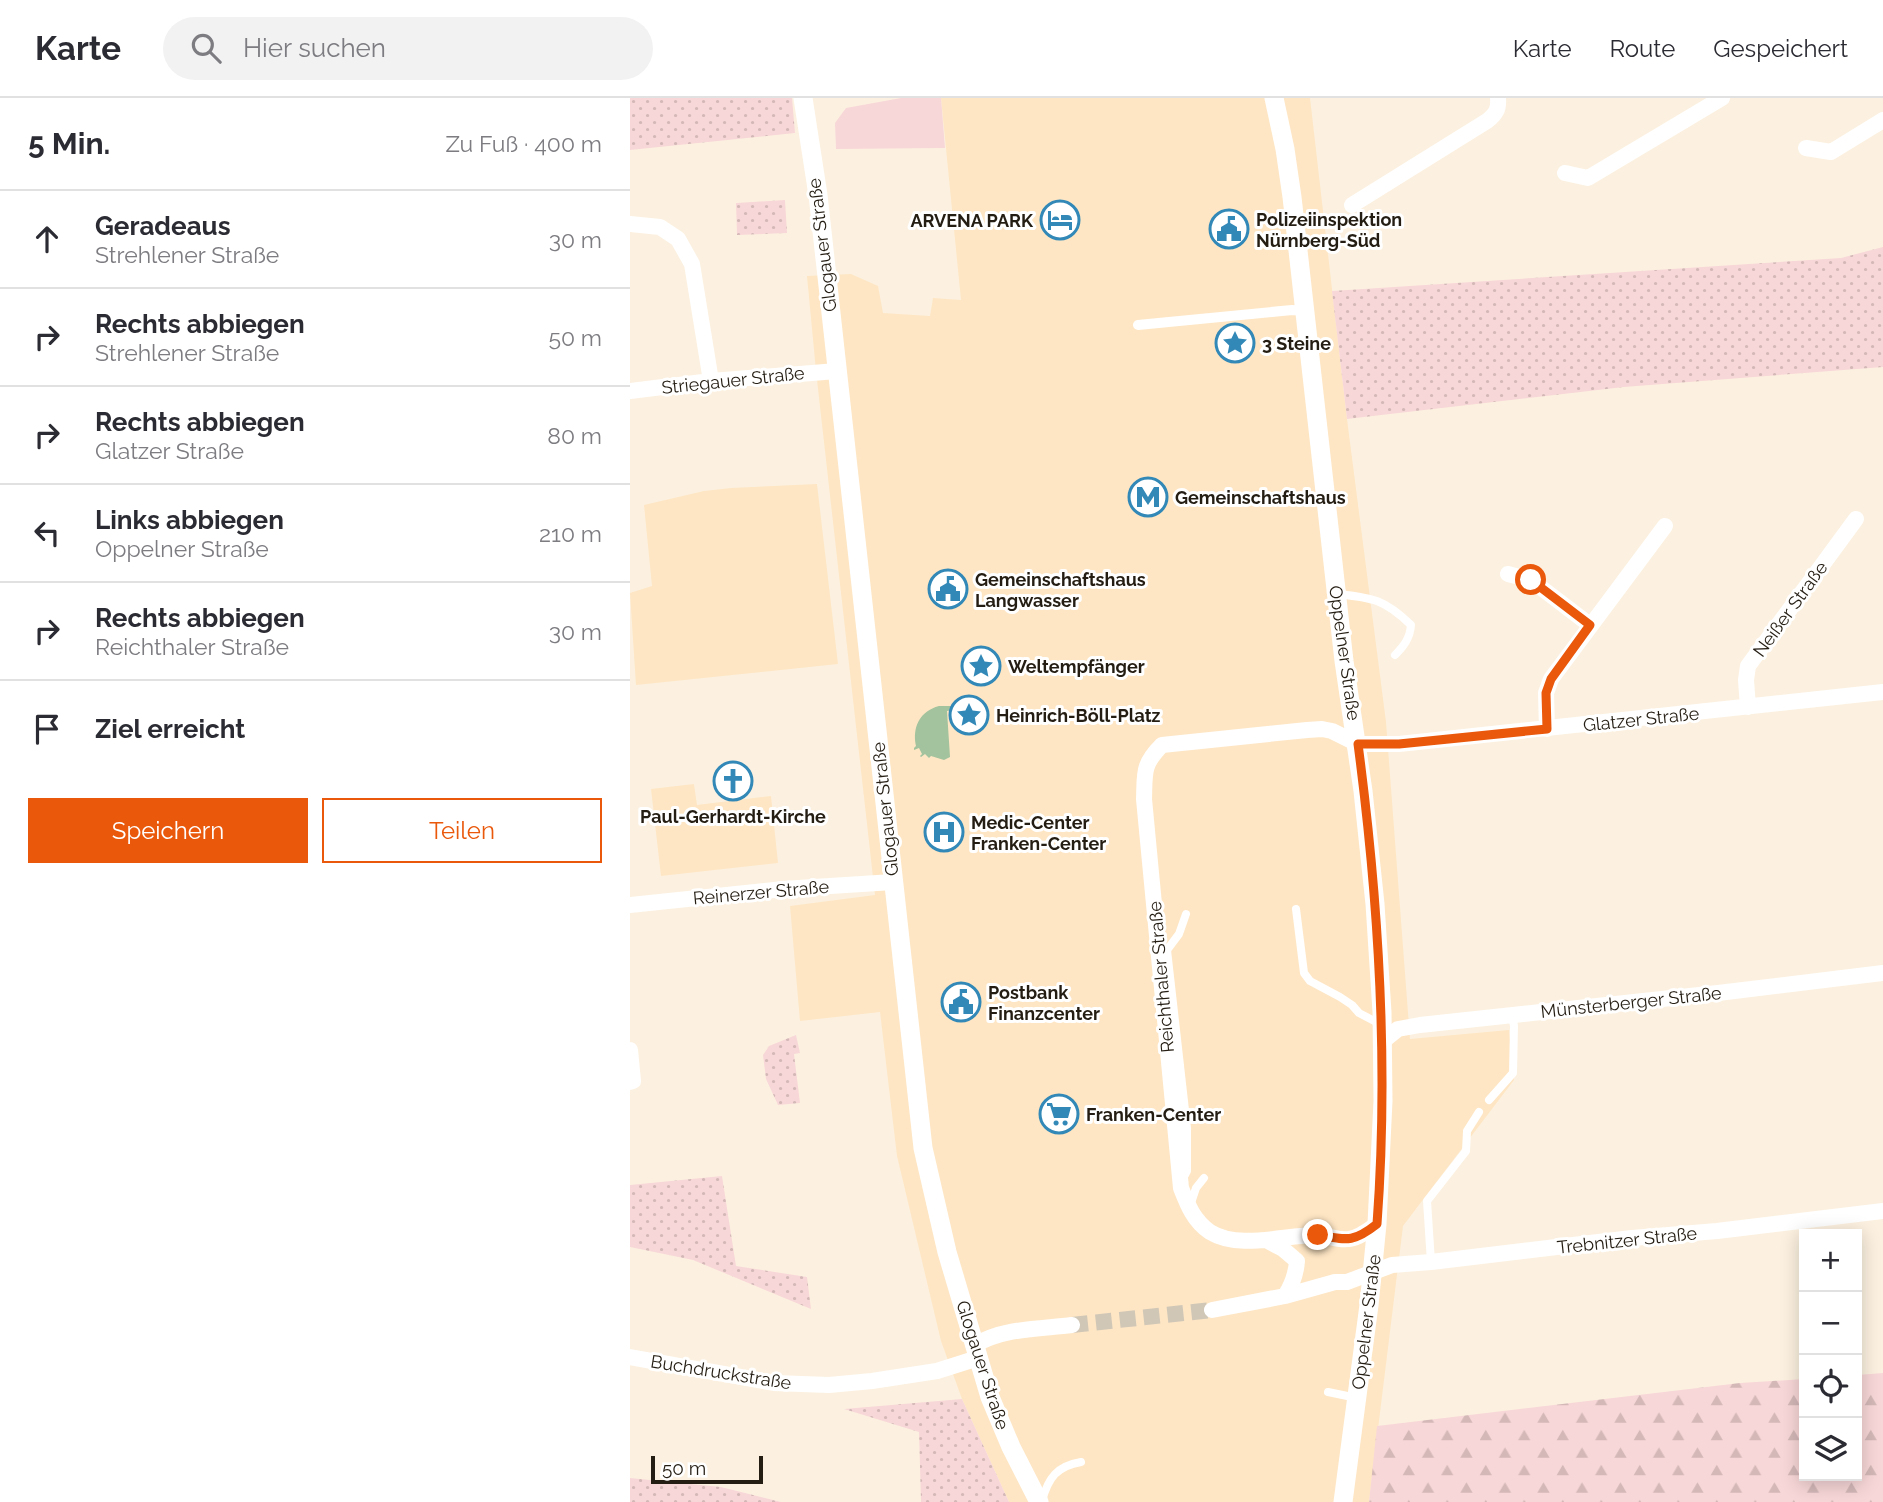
<!DOCTYPE html>
<html lang="de">
<meta charset="utf-8">
<style>
body{margin:0;font-family:Raleway,sans-serif;background:#f2f2f3;color:#2b2b33}
.controls{position:absolute;right:21px;bottom:21px;display:grid;overflow:hidden;border-radius:0px;box-shadow:0 4px 18px #0003}
.controls button{width:63px;height:63px;display:grid;place-items:center;padding:0;border:0;border-bottom:2px solid #e1e1e2;background:#fff;color:#2b2b33;font:35px sans-serif}
.scale{position:absolute;left:21px;bottom:18px;width:112px;box-sizing:border-box;padding-left:7px;border:4px solid #241d13;border-top:0;font-size:19px;line-height:24px;white-space:nowrap;color:#241d13;-webkit-text-stroke:5px #fff;paint-order:stroke}
.stop{position:absolute;width:21px;height:21px;margin:-16px;border:5px solid #ea580c;border-radius:50%;background:#fff}
.stop.end{background:#ea580c;border-color:#fff;box-shadow:0 2px 7px #0008}
.list{margin:0;padding:0;list-style:none}
h2{display:flex;justify-content:space-between;align-items:center;height:91px;margin:0;padding:0 28px;font-size:30px}
h2 small{font-size:23px;font-weight:400;color:#7c7c81}
.list li{display:grid;grid-template-columns:46px 1fr auto;gap:21px;align-items:center;box-sizing:border-box;height:98px;padding:0 28px;border-top:2px solid #e1e1e2}
.list b{display:block;font-size:26px;white-space:nowrap}
.list p{margin:0;font-size:23px;white-space:nowrap;color:#7c7c81}
.list em{font-size:23px;font-style:normal;color:#7c7c81}
.actions{display:flex;gap:14px;padding:21px 28px}
.actions a{flex:1;padding:16px 0;border:2px solid #ea580c;border-radius:0px;text-align:center;font-size:24px;color:#ea580c}
.actions .main{background:#ea580c;color:#fff}
.icon{flex:none;width:38px;height:38px;fill:none;stroke:currentColor;stroke-width:2;stroke-linecap:round;stroke-linejoin:round}
.map{position:relative;flex:none;width:1253px;height:1404px;overflow:hidden}
header{display:flex;align-items:center;gap:42px;box-sizing:border-box;height:98px;padding:0 35px;background:#fff;border-bottom:2px solid #e1e1e2}
header strong{font-size:33px}
nav{display:flex;gap:38px;margin-inline-start:auto;font-size:24px}
.search{width:490px;height:63px;background:#f2f2f3;display:flex;align-items:center;gap:18px;box-sizing:border-box;padding:0 24px;border-radius:38px;color:#7c7c81;font-size:26px}
main{display:flex}
aside{flex:1;background:#fff}
.map>svg:first-child{display:block}
.built{fill:#fee6c4}
.green{fill:#f8d7d8}
.forest{fill:url(#forest-firs)}
.park{fill:url(#park-dots)}
.water{fill:#a2c39d}
.lines{fill:none;stroke-linecap:round;stroke-linejoin:round}
.minor-tunnel{stroke:#d1c7b7;stroke-width:16;stroke-dasharray:16 8;stroke-linecap:butt}
.service{stroke:#fff;stroke-width:8}
.pedestrian{stroke:#fff;stroke-width:10}
.minor{stroke:#fff;stroke-width:16}
.tertiary{stroke:#fff;stroke-width:19}
.route{stroke:#ea580c;stroke-width:9}
.labels{text-anchor:middle;dominant-baseline:central;stroke-width:6;stroke-linejoin:round;paint-order:stroke}
.poi-label{font-size:18px;font-weight:bold;fill:#241d13;stroke:#fff;text-anchor:start}
.street-label{font-size:18px;fill:#241d13;stroke:#fff}
</style>
<header>
<strong>Karte</strong>
<div class="search"><svg class="icon" aria-label="search" viewBox="0 0 24 24"><circle cx="10" cy="10" r="6"/><path d="M15 15l6 6"/></svg>Hier suchen</div>
<nav><a>Karte</a><a>Route</a><a>Gespeichert</a></nav>
</header>
<main>
<aside>
<h2>5 Min.<small>Zu Fuß · 400 m</small></h2>
<ul class="list">
<li><svg class="icon" aria-label="ahead" viewBox="0 0 24 24"><path d="M12 20V5M6 11l6-6 6 6"/></svg><div><b>Geradeaus</b><p>Strehlener Straße</p></div><em>30 m</em></li>
<li><svg class="icon" aria-label="right" viewBox="0 0 24 24"><path d="M7 20v-9h11M14 6l5 5-5 5"/></svg><div><b>Rechts abbiegen</b><p>Strehlener Straße</p></div><em>50 m</em></li>
<li><svg class="icon" aria-label="right" viewBox="0 0 24 24"><path d="M7 20v-9h11M14 6l5 5-5 5"/></svg><div><b>Rechts abbiegen</b><p>Glatzer Straße</p></div><em>80 m</em></li>
<li><svg class="icon" aria-label="left" viewBox="0 0 24 24"><path d="M17 20v-9H6M10 6l-5 5 5 5"/></svg><div><b>Links abbiegen</b><p>Oppelner Straße</p></div><em>210 m</em></li>
<li><svg class="icon" aria-label="right" viewBox="0 0 24 24"><path d="M7 20v-9h11M14 6l5 5-5 5"/></svg><div><b>Rechts abbiegen</b><p>Reichthaler Straße</p></div><em>30 m</em></li>
<li><svg class="icon" aria-label="arrive" viewBox="0 0 24 24"><path d="M6 21V4h12l-3 4 3 4H6"/></svg><div><b>Ziel erreicht</b></div></li>
</ul>
<div class="actions"><a class="main">Speichern</a><a>Teilen</a></div>
</aside>
<div class="map">
<svg width="1253" height="1404" viewBox="0 0 1253 1404">
<defs>
<pattern id="forest-firs" width="22" height="20" patternUnits="userSpaceOnUse" patternTransform="scale(1.75)"><rect width="22" height="20" fill="#f8d7d8"/><path d="M5 1l3.5 6h-7zM16 11l3.5 6h-7z" fill="#d4b8b8"/></pattern>
<pattern id="park-dots" width="8" height="8" patternUnits="userSpaceOnUse" patternTransform="scale(1.75)"><rect width="8" height="8" fill="#f8d7d8"/><path d="M2 2h.1M6 6h.1" fill="none" stroke="#d4b8b8" stroke-width="1.8" stroke-linecap="round"/></pattern>
</defs>
<rect width="100%" height="100%" fill="#fcf1e0"/>
<path class="built" d="M 311,0 L 680,0 L 717,321 L 756,624 L 780,941 L 879,932 L 884,982 L 773,1128 L 739,1404 L 379,1404 L 332,1301 L 311,1243 L 267,1058 L 250,914 L 170,923 L 160,808 L 245,797 L 186,273 L 177,178 L 221,176 L 248,188 L 253,215 L 300,218 L 303,200 L 331,202 Z
M 187,386 L 208,566 L 6,587 L 0,495 L 22,488 L 14,407 L 74,393 L 101,390 Z
M 64,686 L 67,707 L 141,698 L 148,765 L 31,778 L 21,691 Z"/>
<path class="green" d="M 271,0 L 311,0 L 315,50 L 206,51 L 205,25 L 216,10 Z"/>
<path class="forest" d="M 1253,1275 L 1253,1404 L 739,1404 L 747,1328 L 1110,1285 L 1174,1281 L 1174,1378 L 1227,1378 L 1227,1277 Z"/>
<path class="park" d="M 0,0 L 162,0 L 165,35 L 0,52 Z
M 155,102 L 157,135 L 107,137 L 106,105 Z
M 1253,149 L 1253,269 L 994,289 L 717,321 L 702,193 L 1211,160 Z
M 166,937 L 170,955 L 164,956 L 170,1005 L 148,1007 L 136,981 L 133,957 L 139,948 Z
M 92,1078 L 106,1168 L 177,1179 L 181,1211 L 63,1162 L 0,1149 L 0,1087 Z
M 332,1301 L 379,1404 L 291,1404 L 289,1334 L 214,1311 Z
M 0,1380 L 91,1389 L 151,1404 L 0,1404 Z"/>
<path class="water" d="M 309,608 L 321,608 L 330,611 L 317,613 L 320,659 L 314,662 L 301,658 L 299,660 L 295,656 L 291,659 L 290,658 L 292,656 L 289,650 L 284,652 L 284,650 L 286,648 C 282,629 290,613 309,608 Z"/>
<g class="lines">
<path class="minor-tunnel" d="M 442,1227 L 582,1212"/>
<path class="service" d="M 706,496 C 743,500 754,501 781,527 C 780,540 774,548 765,557
M 666,811 L 674,875 L 680,883 L 710,899 L 722,907 L 729,915 L 750,926
M 859,1002 L 883,975 L 884,928 L 882,916
M 555,1077 L 557,1073 L 557,1030 L 537,852 L 549,836 L 556,816
M 560,1108 L 566,1090 L 574,1080
M 801,1164 L 797,1103 L 836,1053 L 837,1033 L 849,1014
M 698,1294 L 727,1300
M 412,1403 C 418,1380 427,1368 451,1364"/>
<path class="pedestrian" d="M 508,227 L 662,212 L 676,213"/>
<path class="minor" d="M 1176,50 L 1201,54 L 1253,22
M 935,75 L 958,80 L 1092,0
M 722,107 L 857,23 C 866,16 869,11 868,0
M 0,126 L 30,129 L 48,141 L 62,166 L 81,283
M 0,293 L 81,283 L 207,273
M 878,476 L 901,482 L 960,527
M 1118,609 L 1116,582 L 1118,568 L 1226,421
M 917,631 L 916,595 L 921,581 L 1035,428
M 0,807 L 153,791 L 263,784
M 753,943 L 768,931 L 790,927 L 1088,895 L 1253,875
M 0,952 L 3,983 L 0,984
M 747,1126 C 739,1132 729,1140 719,1141 C 708,1143 697,1137 687,1137 C 654,1137 609,1152 580,1134 C 564,1123 558,1108 551,1090 L 514,701 C 515,675 512,667 532,647 L 677,632 L 692,631 L 702,633 L 728,646 L 769,646 L 1253,594
M 636,1142 L 653,1151 L 667,1163 C 666,1177 662,1187 655,1198
M 582,1212 L 655,1198 L 705,1184 L 717,1184 L 762,1167 L 801,1164 L 1002,1140 L 1087,1133 L 1253,1113
M 345,1247 C 373,1230 409,1231 442,1227
M 0,1259 L 144,1285 L 199,1287 L 242,1283 L 307,1273 L 348,1260"/>
<path class="tertiary" d="M 173,0 L 188,97 L 293,1050 L 317,1154 L 360,1299 L 381,1349 L 409,1404
M 644,0 L 655,51 L 662,99 L 714,563 L 733,693 L 745,806 L 752,914 L 753,1003 L 747,1126 L 739,1207 L 713,1404"/>
</g>
<g class="lines">
<path class="route" d="M 688,1137 C 717,1142 723,1145 747,1126 C 759,965 749,805 728,646 L 769,646 L 917,631 L 916,595 L 921,581 L 960,527 L 901,482"/>
</g>
<defs>
<symbol id="hotel-ring" viewBox="-11 -11 22 22"><circle r="9.5" fill="#fff" stroke="#3288b7" stroke-width="1.5"/><path d="M-6-4.5h1.5V1H6V5H4.5V3h-9V5H-6ZM-4 0a1.8 1.8 0 1 1 3.6 0ZM.5 0V-2.5h3Q6-2.5 6 0Z" fill="#3288b7"/></symbol>
<symbol id="civic-ring" viewBox="-11 -11 22 22"><circle r="9.5" fill="#fff" stroke="#3288b7" stroke-width="1.5"/><path d="M-.6-6.5H3V-4.5H.6V-3L4-1V1h2V6H-6V1h2V-1L-.6-3ZM-1.2 2.5V6h2.4V2.5Z" fill="#3288b7"/></symbol>
<symbol id="sight-ring" viewBox="-11 -11 22 22"><circle r="9.5" fill="#fff" stroke="#3288b7" stroke-width="1.5"/><path d="M0-6L1.8-2.2L6-1.7L2.9 1.2L3.7 5.4L0 3.3L-3.7 5.4L-2.9 1.2L-6-1.7L-1.8-2.2Z" fill="#3288b7"/></symbol>
<symbol id="metro-ring" viewBox="-11 -11 22 22"><circle r="9.5" fill="#fff" stroke="#3288b7" stroke-width="1.5"/><path d="M-5.5 5V-5H-3L0 0L3-5H5.5V5H3V-.5L0 4L-3-.5V5Z" fill="#3288b7"/></symbol>
<symbol id="church-ring" viewBox="-11 -11 22 22"><circle r="9.5" fill="#fff" stroke="#3288b7" stroke-width="1.5"/><path d="M-1.2-6h2.4v3.5h3.3v2.4h-3.3V6h-2.4V-.1h-3.3v-2.4h3.3Z" fill="#3288b7"/></symbol>
<symbol id="hospital-ring" viewBox="-11 -11 22 22"><circle r="9.5" fill="#fff" stroke="#3288b7" stroke-width="1.5"/><path d="M-5-5h3v3.5h4V-5h3V5h-3V1.5h-4V5h-3Z" fill="#3288b7"/></symbol>
<symbol id="supermarket-ring" viewBox="-11 -11 22 22"><circle r="9.5" fill="#fff" stroke="#3288b7" stroke-width="1.5"/><path d="M-6-5.5h2.5l.6 2H6L4.5 2H-2.5L-4.4-4H-6ZM-1.5 3.2a1.3 1.3 0 1 0 .1 0ZM3 3.2a1.3 1.3 0 1 0 .1 0Z" fill="#3288b7"/></symbol>
</defs>
<g fill-rule="evenodd">
<use href="#hotel-ring" x="408" y="100" width="44" height="44"/>
<use href="#civic-ring" x="577" y="109" width="44" height="44"/>
<use href="#sight-ring" x="583" y="223" width="44" height="44"/>
<use href="#metro-ring" x="496" y="377" width="44" height="44"/>
<use href="#civic-ring" x="296" y="469" width="44" height="44"/>
<use href="#sight-ring" x="329" y="546" width="44" height="44"/>
<use href="#sight-ring" x="317" y="595" width="44" height="44"/>
<use href="#church-ring" x="81" y="661" width="44" height="44"/>
<use href="#hospital-ring" x="292" y="712" width="44" height="44"/>
<use href="#civic-ring" x="309" y="882" width="44" height="44"/>
<use href="#supermarket-ring" x="407" y="994" width="44" height="44"/>
</g>
<g class="labels">
<g class="poi-label">
<text x="626" y="121">Polizeiinspektion<tspan x="626" dy="21">Nürnberg-Süd</tspan></text>
<text x="403" y="122" text-anchor="end">ARVENA PARK</text>
<text x="632" y="245">3 Steine</text>
<text x="545" y="399">Gemeinschaftshaus</text>
<text x="345" y="481">Gemeinschaftshaus<tspan x="345" dy="21">Langwasser</tspan></text>
<text x="378" y="568">Weltempfänger</text>
<text x="366" y="617">Heinrich-Böll-Platz</text>
<text x="103" y="718" text-anchor="middle">Paul-Gerhardt-Kirche</text>
<text x="341" y="724">Medic-Center<tspan x="341" dy="21">Franken-Center</tspan></text>
<text x="358" y="894">Postbank<tspan x="358" dy="21">Finanzcenter</tspan></text>
<text x="456" y="1016">Franken-Center</text>
</g>
<g class="street-label">
<text transform="translate(192 147) rotate(-97)">Glogauer Straße</text>
<text transform="translate(103 282) rotate(-6)">Striegauer Straße</text>
<text transform="translate(1160 511) rotate(-54)">Neißer Straße</text>
<text transform="translate(715 555) rotate(82)">Oppelner Straße</text>
<text transform="translate(1011 621) rotate(-6)">Glatzer Straße</text>
<text transform="translate(255 711) rotate(-96)">Glogauer Straße</text>
<text transform="translate(131 794) rotate(-5)">Reinerzer Straße</text>
<text transform="translate(531 879) rotate(-95)">Reichthaler Straße</text>
<text transform="translate(1001 904) rotate(-6)">Münsterberger Straße</text>
<text transform="translate(997 1142) rotate(-6)">Trebnitzer Straße</text>
<text transform="translate(736 1224) rotate(-83)">Oppelner Straße</text>
<text transform="translate(353 1267) rotate(72)">Glogauer Straße</text>
<text transform="translate(91 1274) rotate(9)">Buchdruckstraße</text>
</g>
</g>
</svg>
<div class="controls">
<button>+</button>
<button>−</button>
<button><svg class="icon" aria-label="locate" viewBox="0 0 24 24"><circle cx="12" cy="12" r="6"/><path d="M12 2v4M12 18v4M2 12h4M18 12h4"/></svg></button>
<button><svg class="icon" aria-label="layers" viewBox="0 0 24 24"><path d="M12 4l9 5-9 5-9-5zM3 14l9 5 9-5"/></svg></button>
</div>
<div class="scale">50 m</div>
<div class="stop" style="left:901px;top:482px"></div>
<div class="stop end" style="left:688px;top:1137px"></div>
</div>
</main>
